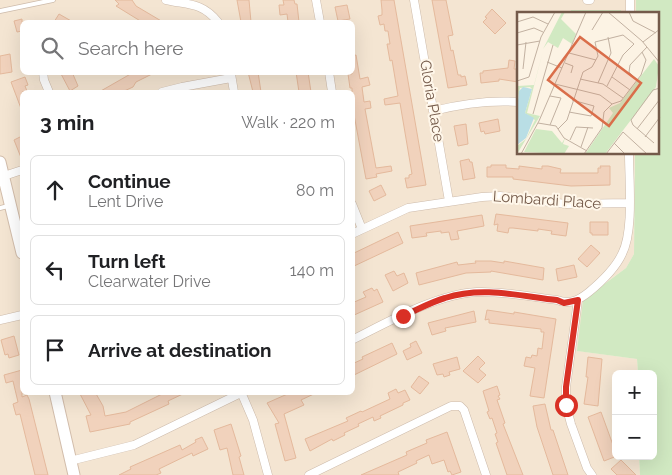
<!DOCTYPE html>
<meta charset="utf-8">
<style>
body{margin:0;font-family:Raleway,sans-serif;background:#f6f6f6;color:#202124}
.controls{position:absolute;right:15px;bottom:15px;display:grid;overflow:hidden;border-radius:8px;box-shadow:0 5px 20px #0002}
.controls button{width:45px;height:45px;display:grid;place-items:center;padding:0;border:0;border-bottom:1px solid #e0e0e0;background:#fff;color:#202124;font:25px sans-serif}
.stop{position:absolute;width:15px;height:15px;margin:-11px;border:4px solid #d93025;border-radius:50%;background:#fff}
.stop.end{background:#d93025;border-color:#fff;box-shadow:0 1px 5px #0008}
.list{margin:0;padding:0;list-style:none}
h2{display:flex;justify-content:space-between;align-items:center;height:65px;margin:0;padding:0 20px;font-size:21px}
h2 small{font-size:16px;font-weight:400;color:#757577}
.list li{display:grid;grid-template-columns:32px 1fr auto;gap:15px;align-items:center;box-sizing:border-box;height:70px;margin:0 10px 10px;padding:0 10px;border:1px solid #e0e0e0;border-radius:8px}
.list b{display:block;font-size:19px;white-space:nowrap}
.list p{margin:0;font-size:16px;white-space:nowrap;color:#757577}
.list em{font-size:16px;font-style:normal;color:#757577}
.icon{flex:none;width:28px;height:28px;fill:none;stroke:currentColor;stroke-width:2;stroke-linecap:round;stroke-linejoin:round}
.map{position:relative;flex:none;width:672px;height:475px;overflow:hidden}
.search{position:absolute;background:#fff;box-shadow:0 5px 20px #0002;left:20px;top:20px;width:335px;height:55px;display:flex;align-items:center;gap:12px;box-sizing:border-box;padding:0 18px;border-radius:8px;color:#757577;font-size:19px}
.panel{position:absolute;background:#fff;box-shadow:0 5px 20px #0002;left:20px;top:90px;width:335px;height:305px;border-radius:8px}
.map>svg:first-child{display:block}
.residential{fill:#f4e5d2;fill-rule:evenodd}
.green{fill:#d1e9c2}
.building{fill:#f1d2bc;stroke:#e4b99c}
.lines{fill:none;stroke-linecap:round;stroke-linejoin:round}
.lane-casing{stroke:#cdbbab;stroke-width:5.5}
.street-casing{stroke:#cdbbab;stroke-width:9}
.secondary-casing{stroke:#d2bdab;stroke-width:13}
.lane{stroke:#fff;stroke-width:4}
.street{stroke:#fff;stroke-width:8}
.secondary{stroke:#fff;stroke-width:11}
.route{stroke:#d93025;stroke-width:6}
.labels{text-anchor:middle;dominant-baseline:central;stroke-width:4;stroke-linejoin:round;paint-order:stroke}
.street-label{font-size:15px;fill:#745a4a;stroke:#fff7ea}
.inset-road{fill:none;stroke:#c2b1a1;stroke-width:1}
.view{fill:#da6e4a;fill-opacity:0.15;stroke:#da6e4a;stroke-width:2.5}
.inset-edge{fill:none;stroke:#745a4a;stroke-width:2.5}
</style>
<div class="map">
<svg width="672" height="475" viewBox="0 0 672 475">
<rect width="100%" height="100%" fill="#fcf3e4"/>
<path class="residential" d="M 0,0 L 636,0 L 636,14 L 518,14 L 518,154 L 635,154 L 634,254 L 626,268 L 600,287 L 578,351 L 637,359 L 638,374 L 616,374 L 616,456 L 639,456 L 640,475 L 0,475 ZM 22,22 L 352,22 L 352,72 L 22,72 ZM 22,92 L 352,92 L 352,392 L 22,392 Z"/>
<path class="green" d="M 636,0 L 672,0 L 672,475 L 640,475 L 639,456 L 653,456 L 653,374 L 638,374 L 637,359 L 577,351 L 583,300 L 626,268 L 634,254 L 635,154 L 658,154 L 658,14 L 636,14 Z
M 571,10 L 621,10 L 621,14 L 570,14 Z"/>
<path class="building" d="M 115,0 L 132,0 L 136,6 L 163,22 L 142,22 L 116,6 L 119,4 Z
M 237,0 L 249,0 L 251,22 L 241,22 Z
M 283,0 L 294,0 L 295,4 L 297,4 L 299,22 L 288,22 L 287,14 L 280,15 L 279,5 L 284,5 Z
M 381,0 L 394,0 L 426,185 L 407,188 L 405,178 L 409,178 L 409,175 L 412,174 L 400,103 L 385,105 L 384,99 L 398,96 L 392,60 L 390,61 L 387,44 L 390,44 L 388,31 L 385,31 L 384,24 L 380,25 L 378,16 L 382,15 L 382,10 Z
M 432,0 L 446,0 L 453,35 L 448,36 L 451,51 L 453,50 L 458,75 L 461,75 L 461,77 L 465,76 L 467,85 L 448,88 Z
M 347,5 L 350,19 L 338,21 L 335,7 Z
M 492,9 L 506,23 L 495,34 L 483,22 L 487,18 L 485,17 Z
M 59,14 L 73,22 L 54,22 Z
M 22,19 L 22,31 L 17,32 L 14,21 Z
M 10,54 L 12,72 L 0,74 L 0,56 Z
M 356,55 L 360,79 L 368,77 L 370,85 L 362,87 L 364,102 L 370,101 L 371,108 L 365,109 L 376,168 L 391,166 L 392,171 L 376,174 L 377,177 L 366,179 L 352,104 L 352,88 L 350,88 L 348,74 L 352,74 L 352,56 Z
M 509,60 L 515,61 L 514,69 L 518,69 L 518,82 L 499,79 L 499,81 L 481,83 L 480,73 L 483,73 L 483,71 L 508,68 Z
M 60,72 L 72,72 L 78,86 L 70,91 Z
M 134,72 L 156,72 L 136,82 L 133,87 L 122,92 L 99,92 Z
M 248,72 L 258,72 L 261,92 L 253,92 Z
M 296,72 L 308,72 L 311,92 L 299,92 Z
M 25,77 L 28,85 L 25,86 L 27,91 L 22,92 L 22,111 L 11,82 Z
M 498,119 L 500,131 L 485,134 L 484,131 L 481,132 L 479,123 Z
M 466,124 L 468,144 L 458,146 L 454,126 Z
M 22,136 L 22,160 L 14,140 Z
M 469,159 L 470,162 L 472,162 L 475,178 L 463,180 L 460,161 Z
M 491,165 L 506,165 L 506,168 L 519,169 L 519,166 L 542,169 L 542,166 L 548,166 L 561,169 L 560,173 L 598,173 L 598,168 L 601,168 L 600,166 L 610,166 L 610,185 L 571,186 L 513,179 L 513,177 L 487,177 L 487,167 L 491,167 Z
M 381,185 L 386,195 L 374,201 L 369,191 Z
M 496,214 L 568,223 L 566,236 L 551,234 L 552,231 L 538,229 L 538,231 L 513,228 L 509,228 L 508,233 L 497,231 L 498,224 L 494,225 Z
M 482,215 L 484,226 L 457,231 L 459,239 L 451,240 L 449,232 L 441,233 L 441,231 L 426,233 L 427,236 L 412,238 L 410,226 Z
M 590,222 L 608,222 L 608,235 L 592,235 L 592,233 L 590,233 Z
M 398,232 L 403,243 L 352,267 L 352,254 Z
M 591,245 L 600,253 L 587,267 L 578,259 Z
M 475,261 L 491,261 L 504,263 L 504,261 L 544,268 L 543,280 L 491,271 L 491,272 L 466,273 L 419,285 L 416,273 L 457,262 L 458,265 L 476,263 Z
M 574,265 L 577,277 L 558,281 L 556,269 Z
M 394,271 L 397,276 L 404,273 L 408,283 L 393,291 L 385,275 Z
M 372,288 L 374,291 L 377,289 L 383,302 L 352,316 L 352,303 L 366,297 L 363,292 Z
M 487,310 L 514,314 L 514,312 L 556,319 L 544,398 L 530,396 L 535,368 L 524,366 L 526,357 L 531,358 L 532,355 L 537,356 L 538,348 L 542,349 L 544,332 L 541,332 L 541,329 L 489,323 L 489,319 L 485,320 Z
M 474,311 L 476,322 L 445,328 L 446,331 L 432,335 L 428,323 Z
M 14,336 L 19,355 L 9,358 L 8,354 L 5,355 L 1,340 Z
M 416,341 L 422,353 L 407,360 L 403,351 L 411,347 L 410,344 Z
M 392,343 L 397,354 L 352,376 L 352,364 L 363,359 L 362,357 Z
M 478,356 L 485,363 L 479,369 L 486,375 L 478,383 L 463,371 Z
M 457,357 L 460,369 L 449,372 L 450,375 L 444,377 L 443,374 L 437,375 L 433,364 Z
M 588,357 L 602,359 L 598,406 L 584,404 L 588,377 L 586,377 Z
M 22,370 L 22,397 L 27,395 L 29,399 L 48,475 L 35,475 L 20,414 L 16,415 L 13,404 L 18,402 L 13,381 L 6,383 L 4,375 Z
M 419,376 L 429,383 L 420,394 L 411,387 Z
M 497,386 L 500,395 L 498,396 L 500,399 L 497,400 L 505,423 L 503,424 L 523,475 L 507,475 L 496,443 L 498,442 L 495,434 L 497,433 L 492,418 L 490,419 L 487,412 L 489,411 L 483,391 Z
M 396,389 L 398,393 L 405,390 L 410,400 L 403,403 L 403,405 L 380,416 L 381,418 L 374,421 L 373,417 L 358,424 L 359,426 L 344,433 L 345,435 L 333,441 L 332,439 L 310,451 L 305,439 L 348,421 L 346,418 L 361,411 L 362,412 L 390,399 L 388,393 Z
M 79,392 L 95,392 L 103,406 L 105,416 L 126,412 L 166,392 L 187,392 L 168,401 L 169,404 L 130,422 L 130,424 L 90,432 L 86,416 L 91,415 Z
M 292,392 L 318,392 L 301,400 L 304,405 L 284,414 L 296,458 L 285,461 L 275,424 L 279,423 L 267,403 Z
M 545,404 L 551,430 L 553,430 L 568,475 L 553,475 L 537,427 L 533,406 Z
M 601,412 L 617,456 L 604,461 L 588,417 Z
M 231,424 L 241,456 L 239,457 L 244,475 L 233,475 L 227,448 L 220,450 L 214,430 Z
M 447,432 L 461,472 L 452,475 L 450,471 L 448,472 L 444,460 L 432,464 L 429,455 L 416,461 L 417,463 L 398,472 L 399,475 L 361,475 L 407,455 L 406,452 L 427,443 L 426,440 Z
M 202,437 L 208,449 L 193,456 L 192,453 L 159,469 L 161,473 L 156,475 L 119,475 L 131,469 L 130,467 L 180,445 L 182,450 L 196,442 L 195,440 Z
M 621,460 L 636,475 L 617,475 L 611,469 Z"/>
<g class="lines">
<defs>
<path id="lane" d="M 0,11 L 53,0
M 0,208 L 8,206"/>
<path id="street" d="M 166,0 C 188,5 202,2 218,22
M 316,0 L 320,22
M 414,0 L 449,201
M 587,0 L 590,0
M 630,14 L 630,0
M 43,72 L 44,80 L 49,92
M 329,72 L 332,92
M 231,74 L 234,92
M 162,92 L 182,87 L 231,78
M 433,111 C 461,104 490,100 518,102
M 4,176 L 22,170
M 352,204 L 362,229
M 352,234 L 408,208 L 482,197 L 500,196 L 566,204 L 629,203
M 578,300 L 566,387 L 566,405 L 571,424 L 587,468 L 592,475
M 0,320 L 22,315
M 352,340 C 388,322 437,294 477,292 C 504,291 531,297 557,300 C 570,305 579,300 589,292 C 601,282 615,269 622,254 C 634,231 629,181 629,154
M 241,392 L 253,420 L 268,475
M 70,461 L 134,445 L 243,392
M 309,475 L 451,406 L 460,406 L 464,410 L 486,475"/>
<path id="secondary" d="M 0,162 L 22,253
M 55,392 L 74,475"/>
</defs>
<use href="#lane" class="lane-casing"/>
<use href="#street" class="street-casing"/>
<use href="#secondary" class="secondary-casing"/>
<use href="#lane" class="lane"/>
<use href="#street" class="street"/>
<use href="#secondary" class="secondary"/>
</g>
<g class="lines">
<path class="route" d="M 403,316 C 417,310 431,302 445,298 C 482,286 520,296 557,300 L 564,303 L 578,300 L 566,387 L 566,405"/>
</g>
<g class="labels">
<g class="street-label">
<text transform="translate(432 101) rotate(80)">Gloria Place</text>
<text transform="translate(547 200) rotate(4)">Lombardi Place</text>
</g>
</g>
<g transform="translate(517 12)">
<rect width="142" height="142" fill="#fcf3e4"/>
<path d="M 45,0 L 48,0 L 44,7 L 59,22 L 55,32 L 46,26 L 41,36 L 31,30 L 26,37 ZM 26,39 L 10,101 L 23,104 L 0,142 L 0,134 L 9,127 L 18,108 L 8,101 L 15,77 L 13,75 L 3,76 L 0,91 L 0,69 L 1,74 L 17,73 ZM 137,47 L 142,54 L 139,75 L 88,142 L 68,142 L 96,101 L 92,96 L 103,91 ZM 19,117 L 35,119 L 45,131 L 48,126 L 46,132 L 52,134 L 47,142 L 7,140 Z" fill="#d1e9c2"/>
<path d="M 6,75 L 15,77 L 8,101 L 17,106 L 9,126 L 0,133 L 1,88 L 2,79 Z" fill="#b9dee5"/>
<path class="inset-road" d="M 91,0 L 125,29 L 143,51M 112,0 L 116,9 L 139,21M 0,10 L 16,5 L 31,12M 75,18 L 86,0M 0,21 L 17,16 L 26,20M 126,30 L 143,17M 0,33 L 23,29M 52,41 L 79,48M 30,50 L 45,56M 48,51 L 56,54 L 54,61M 6,57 L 9,30M 95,65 L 113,78M 63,67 L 86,72 L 106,86M 120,68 L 112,60 L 113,53 L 130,35M 0,69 L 12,65 L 24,25 L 38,0M 81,71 L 94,41 L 91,25M 38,72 L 83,83 L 95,92M 33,84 L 44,86 L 33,113M 95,92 L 104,89 L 124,63 L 129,48 L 125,40M 52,100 L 74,104 L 77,94 L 55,88M 16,102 L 36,33M 21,111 L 39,114 L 47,126 L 70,139M 41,117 L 50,108 L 66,60 L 75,55 L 81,44 L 78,30 L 106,23 L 117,32 L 106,43 L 90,74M 120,117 L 143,87M 128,125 L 143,105M 53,128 L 59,115 L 76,116M 97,131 L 108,142M 137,131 L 116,113 L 114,108 L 136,78 L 143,76M 64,135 L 71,115M 4,142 L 22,109 L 69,0M 67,142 L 85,116 L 87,100 L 95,92M 89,142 L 106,120 L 130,142"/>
<path class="view" d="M 63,25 L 124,71 L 92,114 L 31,68 Z"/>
<rect width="142" height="142" class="inset-edge"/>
</g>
</svg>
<div class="controls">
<button>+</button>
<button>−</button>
</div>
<div class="stop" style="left:566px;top:405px"></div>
<div class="stop end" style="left:403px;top:316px"></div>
<div class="search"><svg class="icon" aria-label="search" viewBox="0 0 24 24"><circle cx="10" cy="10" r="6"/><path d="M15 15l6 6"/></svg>Search here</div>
<section class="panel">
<h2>3 min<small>Walk · 220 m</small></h2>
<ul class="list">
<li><svg class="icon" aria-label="ahead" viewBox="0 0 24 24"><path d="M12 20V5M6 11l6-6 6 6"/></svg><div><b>Continue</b><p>Lent Drive</p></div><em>80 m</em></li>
<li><svg class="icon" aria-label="left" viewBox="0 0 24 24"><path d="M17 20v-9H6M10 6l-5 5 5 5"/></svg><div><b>Turn left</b><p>Clearwater Drive</p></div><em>140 m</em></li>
<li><svg class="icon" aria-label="arrive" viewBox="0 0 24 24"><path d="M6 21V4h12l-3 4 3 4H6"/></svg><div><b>Arrive at destination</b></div></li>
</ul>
</section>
</div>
